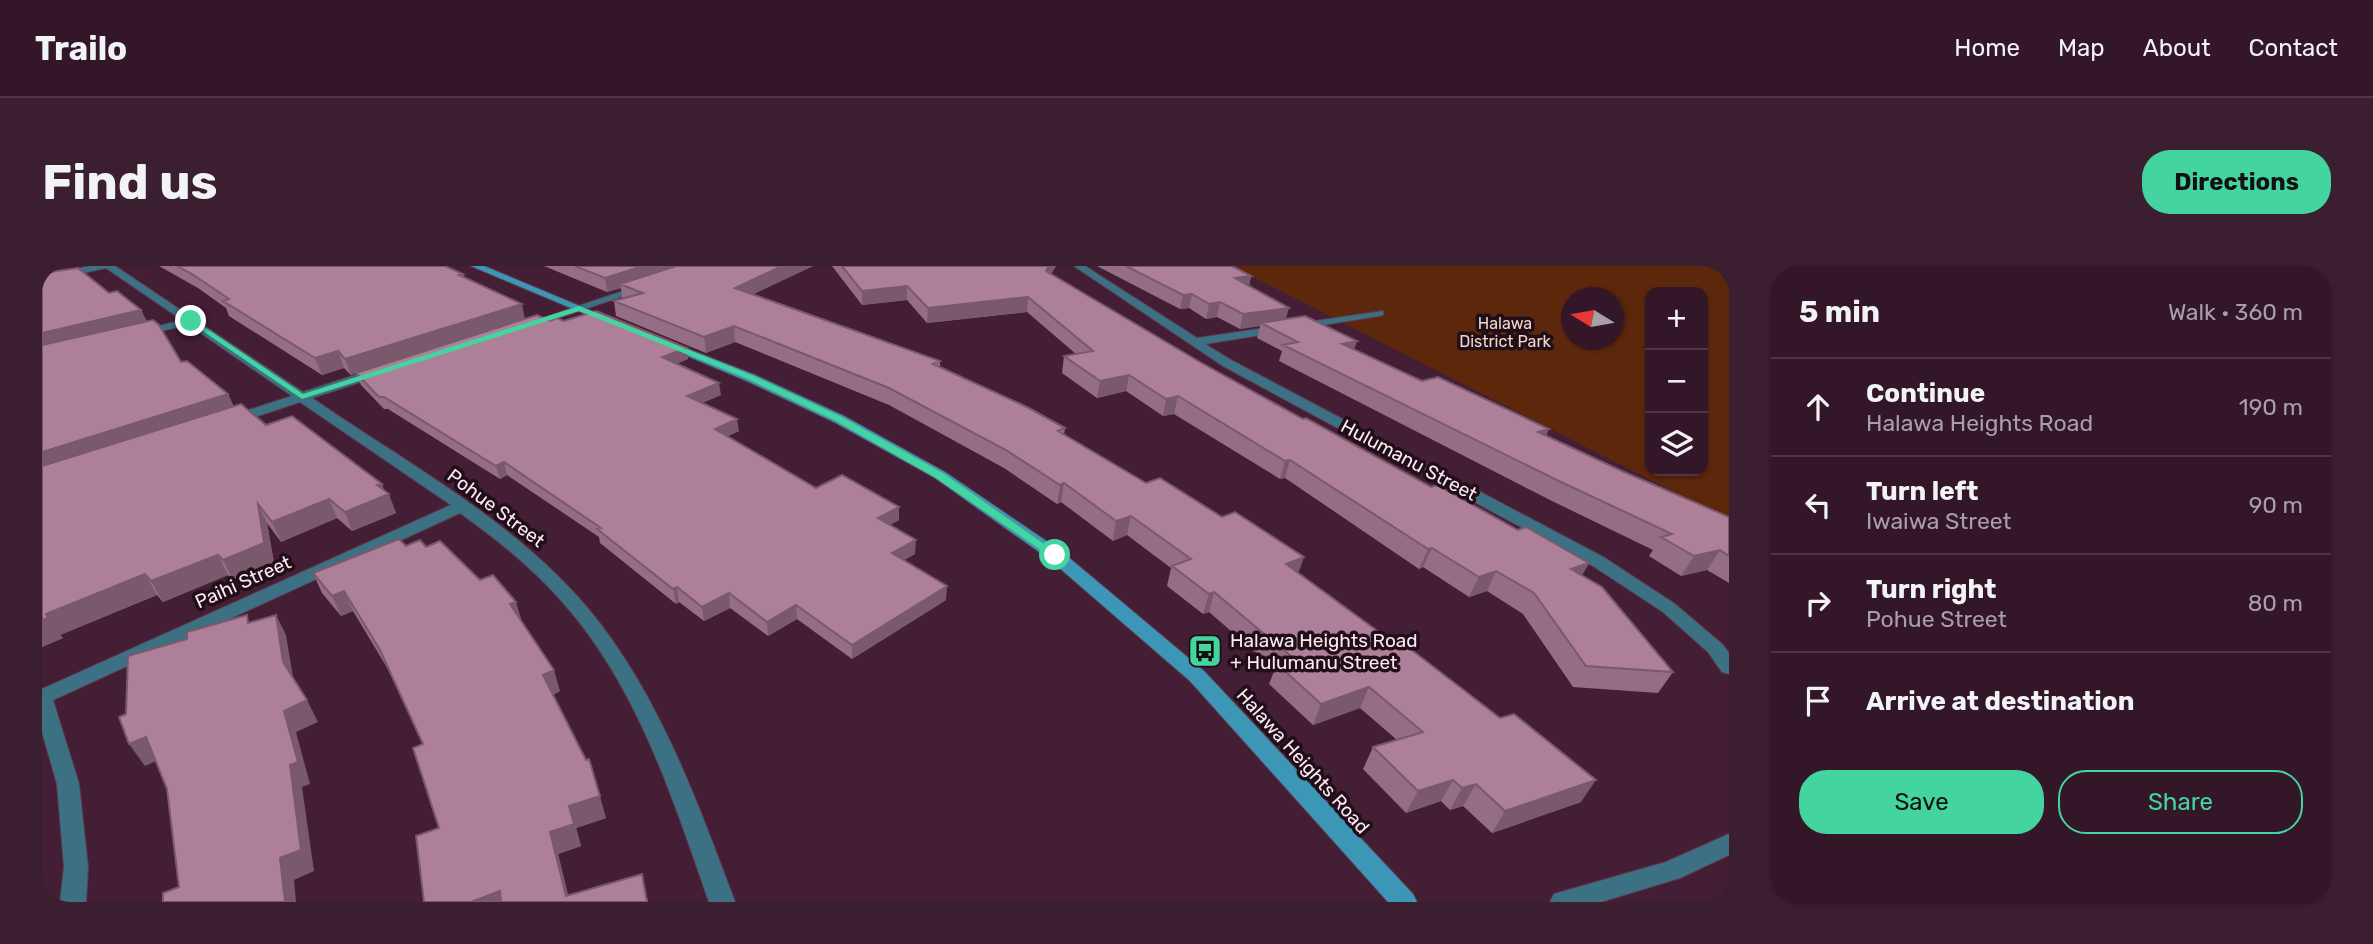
<!DOCTYPE html>
<meta charset="utf-8">
<style>
body{margin:0;font-family:Rubik,sans-serif;background:#3b1f30;color:#f1f3f6}
.controls{position:absolute;right:21px;top:21px;display:grid;overflow:hidden;border-radius:14px;box-shadow:0 2px 5px #0004}
.controls button{width:63px;height:63px;display:grid;place-items:center;padding:0;border:0;border-bottom:2px solid #4e3545;background:#331628;color:#f1f3f6;font:35px sans-serif}
.compass{position:absolute;left:1519px;top:21px;width:63px;height:63px;border-radius:50%;background:#331628;box-shadow:0 2px 5px #0004;rotate:281deg}
.stop{position:absolute;width:21px;height:21px;margin:-16px;border:5px solid #44d49f;border-radius:50%;background:#fff}
.stop.end{background:#44d49f;border-color:#fff;box-shadow:0 2px 7px #0008}
.list{margin:0;padding:0;list-style:none}
h2{display:flex;justify-content:space-between;align-items:center;height:91px;margin:0;padding:0 28px;font-size:30px}
h2 small{font-size:23px;font-weight:400;color:#a99fa8}
.list li{display:grid;grid-template-columns:46px 1fr auto;gap:21px;align-items:center;box-sizing:border-box;height:98px;padding:0 28px;border-top:2px solid #4e3545}
.list b{display:block;font-size:26px;white-space:nowrap}
.list p{margin:0;font-size:23px;white-space:nowrap;color:#a99fa8}
.list em{font-size:23px;font-style:normal;color:#a99fa8}
.actions{display:flex;gap:14px;padding:21px 28px}
.actions a{flex:1;padding:16px 0;border:2px solid #44d49f;border-radius:28px;text-align:center;font-size:24px;color:#44d49f}
.actions .main{background:#44d49f;color:#111}
.icon{flex:none;width:38px;height:38px;fill:none;stroke:currentColor;stroke-width:2;stroke-linecap:round;stroke-linejoin:round}
.map{position:relative;flex:none;width:1687px;height:636px;overflow:hidden;border-radius:28px}
header{display:flex;align-items:center;gap:42px;box-sizing:border-box;height:98px;padding:0 35px;background:#331628;border-bottom:2px solid #4e3545}
header strong{font-size:33px}
nav{display:flex;gap:38px;margin-inline-start:auto;font-size:24px}
.intro{display:flex;align-items:center;justify-content:space-between;box-sizing:border-box;height:168px;padding:0 42px}
h1{margin:0;font-size:49px}
.button{padding:18px 32px;border-radius:28px;background:#44d49f;color:#111;font-size:24px;font-weight:700}
main{display:flex;gap:42px;padding:0 42px}
aside{flex:1;background:#331628;border-radius:28px;box-shadow:0 2px 5px #0004}
.map>svg:first-child{display:block}
.green{fill:#5d270c;fill-rule:evenodd}
.lines{fill:none;stroke-linecap:round;stroke-linejoin:round}
.street-casing{stroke:#5e3a50;stroke-width:2}
.secondary-casing{stroke:#5e3a50;stroke-width:2}
.street{fill:#3c7184;fill-rule:evenodd}
.secondary{fill:#3c96b6;fill-rule:evenodd}
.wall{fill:#956d84}
.shaded-wall{fill:#79596b}
.building{fill:#ad7f99;stroke:#79596b;stroke-width:2}
.route{fill:#44d49f}
.labels{text-anchor:middle;dominant-baseline:central;stroke-width:7;stroke-linejoin:round;paint-order:stroke}
.far-park-label{font-size:16px;fill:#f2d7cb;stroke:#200f19}
.street-label{font-size:19px;fill:#fde8f3;stroke:#200f19}
.poi-label{font-size:19px;fill:#fde8f3;stroke:#200f19;text-anchor:start}
</style>
<header>
<strong>Trailo</strong>
<nav><a>Home</a><a>Map</a><a>About</a><a>Contact</a></nav>
</header>
<div class="intro"><h1>Find us</h1><a class="button">Directions</a></div>
<main>
<div class="map">
<svg width="1687" height="636" viewBox="0 0 1687 636">
<rect width="100%" height="100%" fill="#441e35"/>
<path class="green" d="M 1190,0 L 1687,0 L 1687,254 ZM 1608,26 L 1661,26 L 1661,205 L 1608,205 ZM 1530,32 L 1572,32 L 1572,74 L 1530,74 Z"/>
<g class="lines">
<defs>
<path id="street" d="M 48,0 L 73,0 L 261,126 L 335,102 L 343,102 L 343,108 L 270,132 C 360,194 462,249 536,331 C 613,417 653,530 693,636 L 667,636 C 631,533 596,422 523,339 C 492,303 456,274 418,247 L 11,434 L 37,518 L 46,601 L 44,636 L 18,636 L 22,601 L 15,518 L 0,466 L 0,423 L 409,239 L 258,136 L 195,157 L 185,157 L 185,151 L 250,130 L 147,59 L 95,70 L 95,66 L 140,54 L 64,2 L 0,16 L 0,10 Z
M 1032,0 L 1043,0 L 1155,72 L 1341,45 L 1341,49 L 1337,50 L 1163,78 L 1189,94 L 1563,292 L 1633,338 L 1680,378 L 1687,387 L 1687,408 L 1680,406 L 1666,386 L 1621,346 L 1551,300 L 1181,100 Z
M 599,19 L 608,21 L 487,62 L 477,60 Z
M 1687,568 L 1687,589 L 1638,612 L 1559,636 L 1508,636 L 1512,628 L 1624,596 Z"/>
<path id="secondary" d="M 429,0 L 442,0 L 576,56 L 567,58 Z
M 623,74 L 713,109 L 802,150 L 903,206 L 1019,285 L 1162,405 L 1371,628 L 1375,636 L 1346,636 L 1148,415 L 1007,293 L 893,212 L 792,156 L 705,115 L 619,79 L 617,77 Z"/>
</defs>
<use href="#street" class="street-casing"/>
<use href="#secondary" class="secondary-casing"/>
<use href="#street" class="street"/>
<use href="#secondary" class="secondary"/>
</g>
<path class="wall" d="M 0,0 L 7,0 L 8,6 L 4,7 L 67,27 L 99,44 L 104,55 L 139,96 L 186,128 L 192,141 L 343,225 L 354,247 L 310,265 L 295,252 L 239,276 L 225,257 L 232,297 L 191,314 L 186,309 L 121,336 L 115,329 L 18,369 L 21,372 L 0,381 Z
M 117,0 L 403,0 L 421,8 L 422,11 L 483,53 L 522,55 L 645,82 L 646,93 L 634,98 L 679,129 L 660,137 L 697,165 L 685,170 L 774,222 L 857,254 L 848,259 L 873,288 L 862,294 L 904,334 L 810,393 L 755,353 L 726,370 L 688,342 L 662,355 L 637,336 L 634,338 L 558,277 L 557,271 L 465,209 L 458,213 L 346,143 L 342,143 L 319,119 L 314,107 L 309,109 L 302,102 L 280,109 L 187,50 L 184,42 L 156,22 Z
M 502,0 L 771,0 L 711,28 L 898,95 L 898,101 L 1023,162 L 1022,169 L 1256,307 L 1539,536 L 1450,567 L 1421,540 L 1408,544 L 1399,535 L 1364,547 L 1321,503 L 1331,481 L 1355,474 L 1318,442 L 1271,459 L 1227,418 L 1233,403 L 1167,346 L 1161,348 L 1125,320 L 1129,302 L 1085,269 L 1071,275 L 1019,236 L 1015,238 L 962,202 L 847,139 L 693,76 L 664,87 L 574,50 L 572,35 L 580,32 L 579,22 L 565,26 Z
M 790,0 L 1014,0 L 1009,8 L 1158,96 L 1261,153 L 1389,221 L 1476,264 L 1547,297 L 1540,309 L 1631,406 L 1616,427 L 1531,421 L 1481,348 L 1445,325 L 1427,331 L 1381,301 L 1377,303 L 1243,212 L 1238,213 L 1132,148 L 1121,150 L 1084,125 L 1055,132 L 1020,107 L 1022,90 L 1034,88 L 985,46 L 885,57 L 865,34 L 820,39 Z
M 1055,0 L 1190,0 L 1209,10 L 1207,20 L 1244,53 L 1380,115 L 1507,163 L 1504,170 L 1580,205 L 1687,251 L 1687,317 L 1665,304 L 1639,310 L 1607,290 L 1611,284 L 1510,235 L 1237,95 L 1240,85 L 1215,72 L 1218,60 L 1198,63 L 1175,51 L 1164,53 L 1147,42 L 1138,43 Z
M 364,280 L 384,281 L 480,355 L 518,425 L 511,429 L 564,552 L 534,562 L 539,580 L 516,588 L 526,630 L 600,608 L 606,636 L 382,636 L 397,562 L 381,478 L 347,405 L 311,345 L 299,350 L 280,327 L 271,307 Z"/>
<path class="shaded-wall" d="M 0,0 L 7,0 L 8,6 L 0,8 Z
M 601,0 L 646,0 L 578,18 L 579,22 L 565,26 L 563,12 Z
M 740,0 L 771,0 L 695,36 L 693,22 Z
M 1007,0 L 1014,0 L 1003,19 L 1004,5 Z
M 1209,10 L 1206,25 L 1193,12 Z
M 865,20 L 865,34 L 820,39 L 820,25 Z
M 1150,28 L 1147,42 L 1138,43 L 1141,29 Z
M 986,31 L 985,46 L 885,57 L 886,42 Z
M 1178,36 L 1175,51 L 1164,53 L 1167,38 Z
M 480,38 L 483,53 L 309,109 L 303,93 Z
M 1247,42 L 1243,57 L 1219,57 L 1218,60 L 1198,63 L 1201,48 Z
M 99,44 L 107,59 L 0,85 L 0,67 Z
M 692,60 L 693,76 L 664,87 L 662,71 Z
M 1315,75 L 1310,91 L 1300,78 Z
M 645,82 L 646,93 L 622,103 L 620,91 Z
M 296,85 L 302,102 L 280,109 L 273,92 Z
M 1087,109 L 1084,125 L 1055,132 L 1058,115 Z
M 677,117 L 679,129 L 647,142 L 645,130 Z
M 186,128 L 194,145 L 0,208 L 0,186 Z
M 1136,130 L 1132,148 L 1121,150 L 1124,133 Z
M 695,153 L 697,165 L 674,176 L 673,163 Z
M 1507,163 L 1499,180 L 1496,166 Z
M 1248,194 L 1243,212 L 1238,213 L 1243,195 Z
M 462,196 L 465,209 L 458,213 L 454,200 Z
M 1022,217 L 1019,236 L 1015,238 L 1018,219 Z
M 340,218 L 344,229 L 347,228 L 354,247 L 310,265 L 303,246 L 335,219 Z
M 287,233 L 295,252 L 239,276 L 230,256 Z
M 216,238 L 225,257 L 232,297 L 191,314 L 181,294 Z
M 857,241 L 857,254 L 836,265 L 836,252 Z
M 1089,250 L 1085,269 L 1071,275 L 1074,255 Z
M 874,274 L 873,288 L 850,301 L 850,287 Z
M 1390,282 L 1381,301 L 1377,303 L 1386,283 Z
M 1678,284 L 1665,304 L 1639,310 L 1652,290 Z
M 176,289 L 186,309 L 121,336 L 109,315 Z
M 1262,291 L 1255,311 L 1244,298 Z
M 1547,297 L 1536,316 L 1529,303 Z
M 1454,305 L 1445,325 L 1427,331 L 1437,311 Z
M 103,308 L 115,329 L 18,369 L 21,372 L 0,381 L 0,354 L 4,348 Z
M 905,320 L 904,334 L 810,393 L 810,379 Z
M 635,321 L 637,336 L 634,338 L 631,323 Z
M 302,325 L 311,345 L 299,350 L 290,330 Z
M 1172,326 L 1167,346 L 1161,348 L 1167,328 Z
M 687,327 L 688,342 L 662,355 L 660,341 Z
M 474,336 L 480,356 L 468,338 Z
M 754,339 L 755,353 L 726,370 L 725,356 Z
M 234,349 L 244,369 L 252,417 L 241,396 Z
M 512,404 L 518,425 L 507,430 L 501,409 Z
M 1327,421 L 1318,442 L 1271,459 L 1279,438 Z
M 265,434 L 276,456 L 254,466 L 268,518 L 260,521 L 272,605 L 252,614 L 254,636 L 243,636 L 238,592 L 248,499 L 242,445 Z
M 104,471 L 119,493 L 103,500 L 87,478 Z
M 1411,514 L 1399,535 L 1364,547 L 1376,525 Z
M 1554,514 L 1539,536 L 1450,567 L 1463,545 Z
M 1434,518 L 1421,540 L 1408,544 L 1420,522 Z
M 558,530 L 564,552 L 534,562 L 539,580 L 516,588 L 528,636 L 526,636 L 508,566 L 527,540 Z
M 458,625 L 463,636 L 429,636 Z"/>
<path class="building" d="M 135,0 L 403,0 L 421,8 L 417,9 L 480,38 L 303,93 L 296,85 L 273,92 L 181,35 L 187,33 L 150,8 Z
M 533,0 L 601,0 L 563,12 Z
M 634,0 L 740,0 L 693,22 L 898,95 L 891,98 L 985,141 L 1023,162 L 1016,165 L 1104,217 L 1118,212 L 1180,251 L 1193,246 L 1262,291 L 1244,298 L 1356,380 L 1362,378 L 1458,452 L 1472,448 L 1554,514 L 1463,545 L 1434,518 L 1420,522 L 1411,514 L 1376,525 L 1331,481 L 1381,466 L 1327,421 L 1279,438 L 1234,397 L 1251,392 L 1172,326 L 1167,328 L 1130,300 L 1149,293 L 1089,250 L 1074,255 L 1022,217 L 1018,219 L 964,184 L 847,122 L 692,60 L 662,71 L 572,35 L 601,27 L 578,18 Z
M 800,0 L 1007,0 L 1004,5 L 1158,96 L 1261,153 L 1264,152 L 1389,221 L 1395,219 L 1476,264 L 1484,261 L 1547,297 L 1529,303 L 1560,321 L 1631,406 L 1544,400 L 1492,327 L 1454,305 L 1437,311 L 1390,282 L 1386,283 L 1248,194 L 1243,195 L 1136,130 L 1124,133 L 1087,109 L 1058,115 L 1022,90 L 1051,85 L 986,31 L 886,42 L 865,20 L 820,25 Z
M 1084,0 L 1190,0 L 1209,10 L 1193,12 L 1247,42 L 1201,48 L 1178,36 L 1167,38 L 1150,28 L 1141,29 Z
M 36,2 L 67,27 L 75,25 L 99,44 L 0,67 L 0,3 L 1,3 L 2,7 Z
M 554,45 L 645,82 L 620,91 L 677,117 L 645,130 L 695,153 L 673,163 L 774,222 L 800,209 L 857,241 L 836,252 L 874,274 L 850,287 L 905,320 L 810,379 L 754,339 L 725,356 L 687,327 L 660,341 L 635,321 L 631,323 L 555,263 L 559,262 L 462,196 L 454,200 L 342,131 L 337,131 L 314,107 L 495,49 L 508,55 L 515,52 L 522,55 Z
M 1263,50 L 1315,75 L 1300,78 L 1380,115 L 1396,111 L 1507,163 L 1496,166 L 1580,205 L 1687,251 L 1687,290 L 1678,284 L 1652,290 L 1619,271 L 1630,268 L 1519,216 L 1241,79 L 1256,76 L 1219,57 Z
M 111,54 L 117,59 L 139,96 L 145,95 L 186,128 L 0,186 L 0,79 Z
M 199,138 L 224,159 L 250,150 L 340,218 L 335,219 L 347,228 L 303,246 L 287,233 L 230,256 L 216,238 L 222,277 L 181,294 L 176,289 L 109,315 L 103,308 L 4,348 L 6,352 L 0,354 L 0,200 Z
M 357,273 L 364,280 L 378,274 L 384,281 L 398,275 L 438,314 L 451,309 L 474,336 L 468,338 L 512,404 L 501,409 L 544,494 L 547,493 L 558,530 L 527,540 L 532,558 L 508,566 L 524,630 L 600,608 L 605,636 L 459,636 L 458,625 L 429,636 L 382,636 L 374,570 L 397,562 L 371,482 L 381,478 L 338,384 L 302,325 L 290,330 L 271,307 Z
M 205,349 L 206,357 L 234,349 L 241,396 L 265,434 L 242,445 L 256,496 L 248,499 L 259,584 L 238,592 L 243,636 L 121,636 L 121,627 L 137,621 L 125,523 L 104,471 L 87,478 L 77,451 L 84,448 L 86,390 L 145,373 L 145,366 Z"/>
<path class="route" d="M 537,40 L 712,110 L 800,151 L 901,207 L 1018,289 L 1009,291 L 894,212 L 794,155 L 706,113 L 537,45 L 260,133 L 146,55 L 152,54 L 261,128 Z"/>
<defs>
<symbol id="bus-square" viewBox="-11 -11 22 22"><rect x="-9" y="-9" width="18" height="18" rx="4" fill="#44d49f" stroke="#200f19"/><path d="M-5-6H5V4H4V6H2V4H-2V6H-4V4H-5ZM-3.5-4V0h7V-4ZM-3.5 1.2v1.5H-2V1.2ZM2 1.2v1.5H3.5V1.2Z" fill="#111"/></symbol>
</defs>
<g fill-rule="evenodd">
<use href="#bus-square" x="1144" y="366" width="38" height="38"/>
</g>
<g class="labels">
<g class="far-park-label">
<text x="1463" y="57">Halawa<tspan x="1463" dy="18">District Park</tspan></text>
</g>
<g class="street-label">
<text transform="translate(1367 194) rotate(28)">Hulumanu Street</text>
<text transform="translate(454 242) rotate(37)">Pohue Street</text>
<text transform="translate(201 316) rotate(-24)">Paihi Street</text>
<text transform="translate(1261 495) rotate(48)">Halawa Heights Road</text>
</g>
<g class="poi-label">
<text x="1188" y="374">Halawa Heights Road<tspan x="1188" dy="22">+ Hulumanu Street</tspan></text>
</g>
</g>
</svg>
<div class="controls">
<button>+</button>
<button>−</button>
<button><svg class="icon" aria-label="layers" viewBox="0 0 24 24"><path d="M12 4l9 5-9 5-9-5zM3 14l9 5 9-5"/></svg></button>
</div>
<svg class="compass" viewBox="-18 -18 36 36"><path d="M0-13l5 13h-10z" fill="#e53935"/><path d="M0 13l5-13h-10z" fill="#a99fa8"/></svg>
<div class="stop" style="left:1013px;top:289px"></div>
<div class="stop end" style="left:149px;top:55px"></div>
</div>
<aside>
<h2>5 min<small>Walk · 360 m</small></h2>
<ul class="list">
<li><svg class="icon" aria-label="ahead" viewBox="0 0 24 24"><path d="M12 20V5M6 11l6-6 6 6"/></svg><div><b>Continue</b><p>Halawa Heights Road</p></div><em>190 m</em></li>
<li><svg class="icon" aria-label="left" viewBox="0 0 24 24"><path d="M17 20v-9H6M10 6l-5 5 5 5"/></svg><div><b>Turn left</b><p>Iwaiwa Street</p></div><em>90 m</em></li>
<li><svg class="icon" aria-label="right" viewBox="0 0 24 24"><path d="M7 20v-9h11M14 6l5 5-5 5"/></svg><div><b>Turn right</b><p>Pohue Street</p></div><em>80 m</em></li>
<li><svg class="icon" aria-label="arrive" viewBox="0 0 24 24"><path d="M6 21V4h12l-3 4 3 4H6"/></svg><div><b>Arrive at destination</b></div></li>
</ul>
<div class="actions"><a class="main">Save</a><a>Share</a></div>
</aside>
</main>
